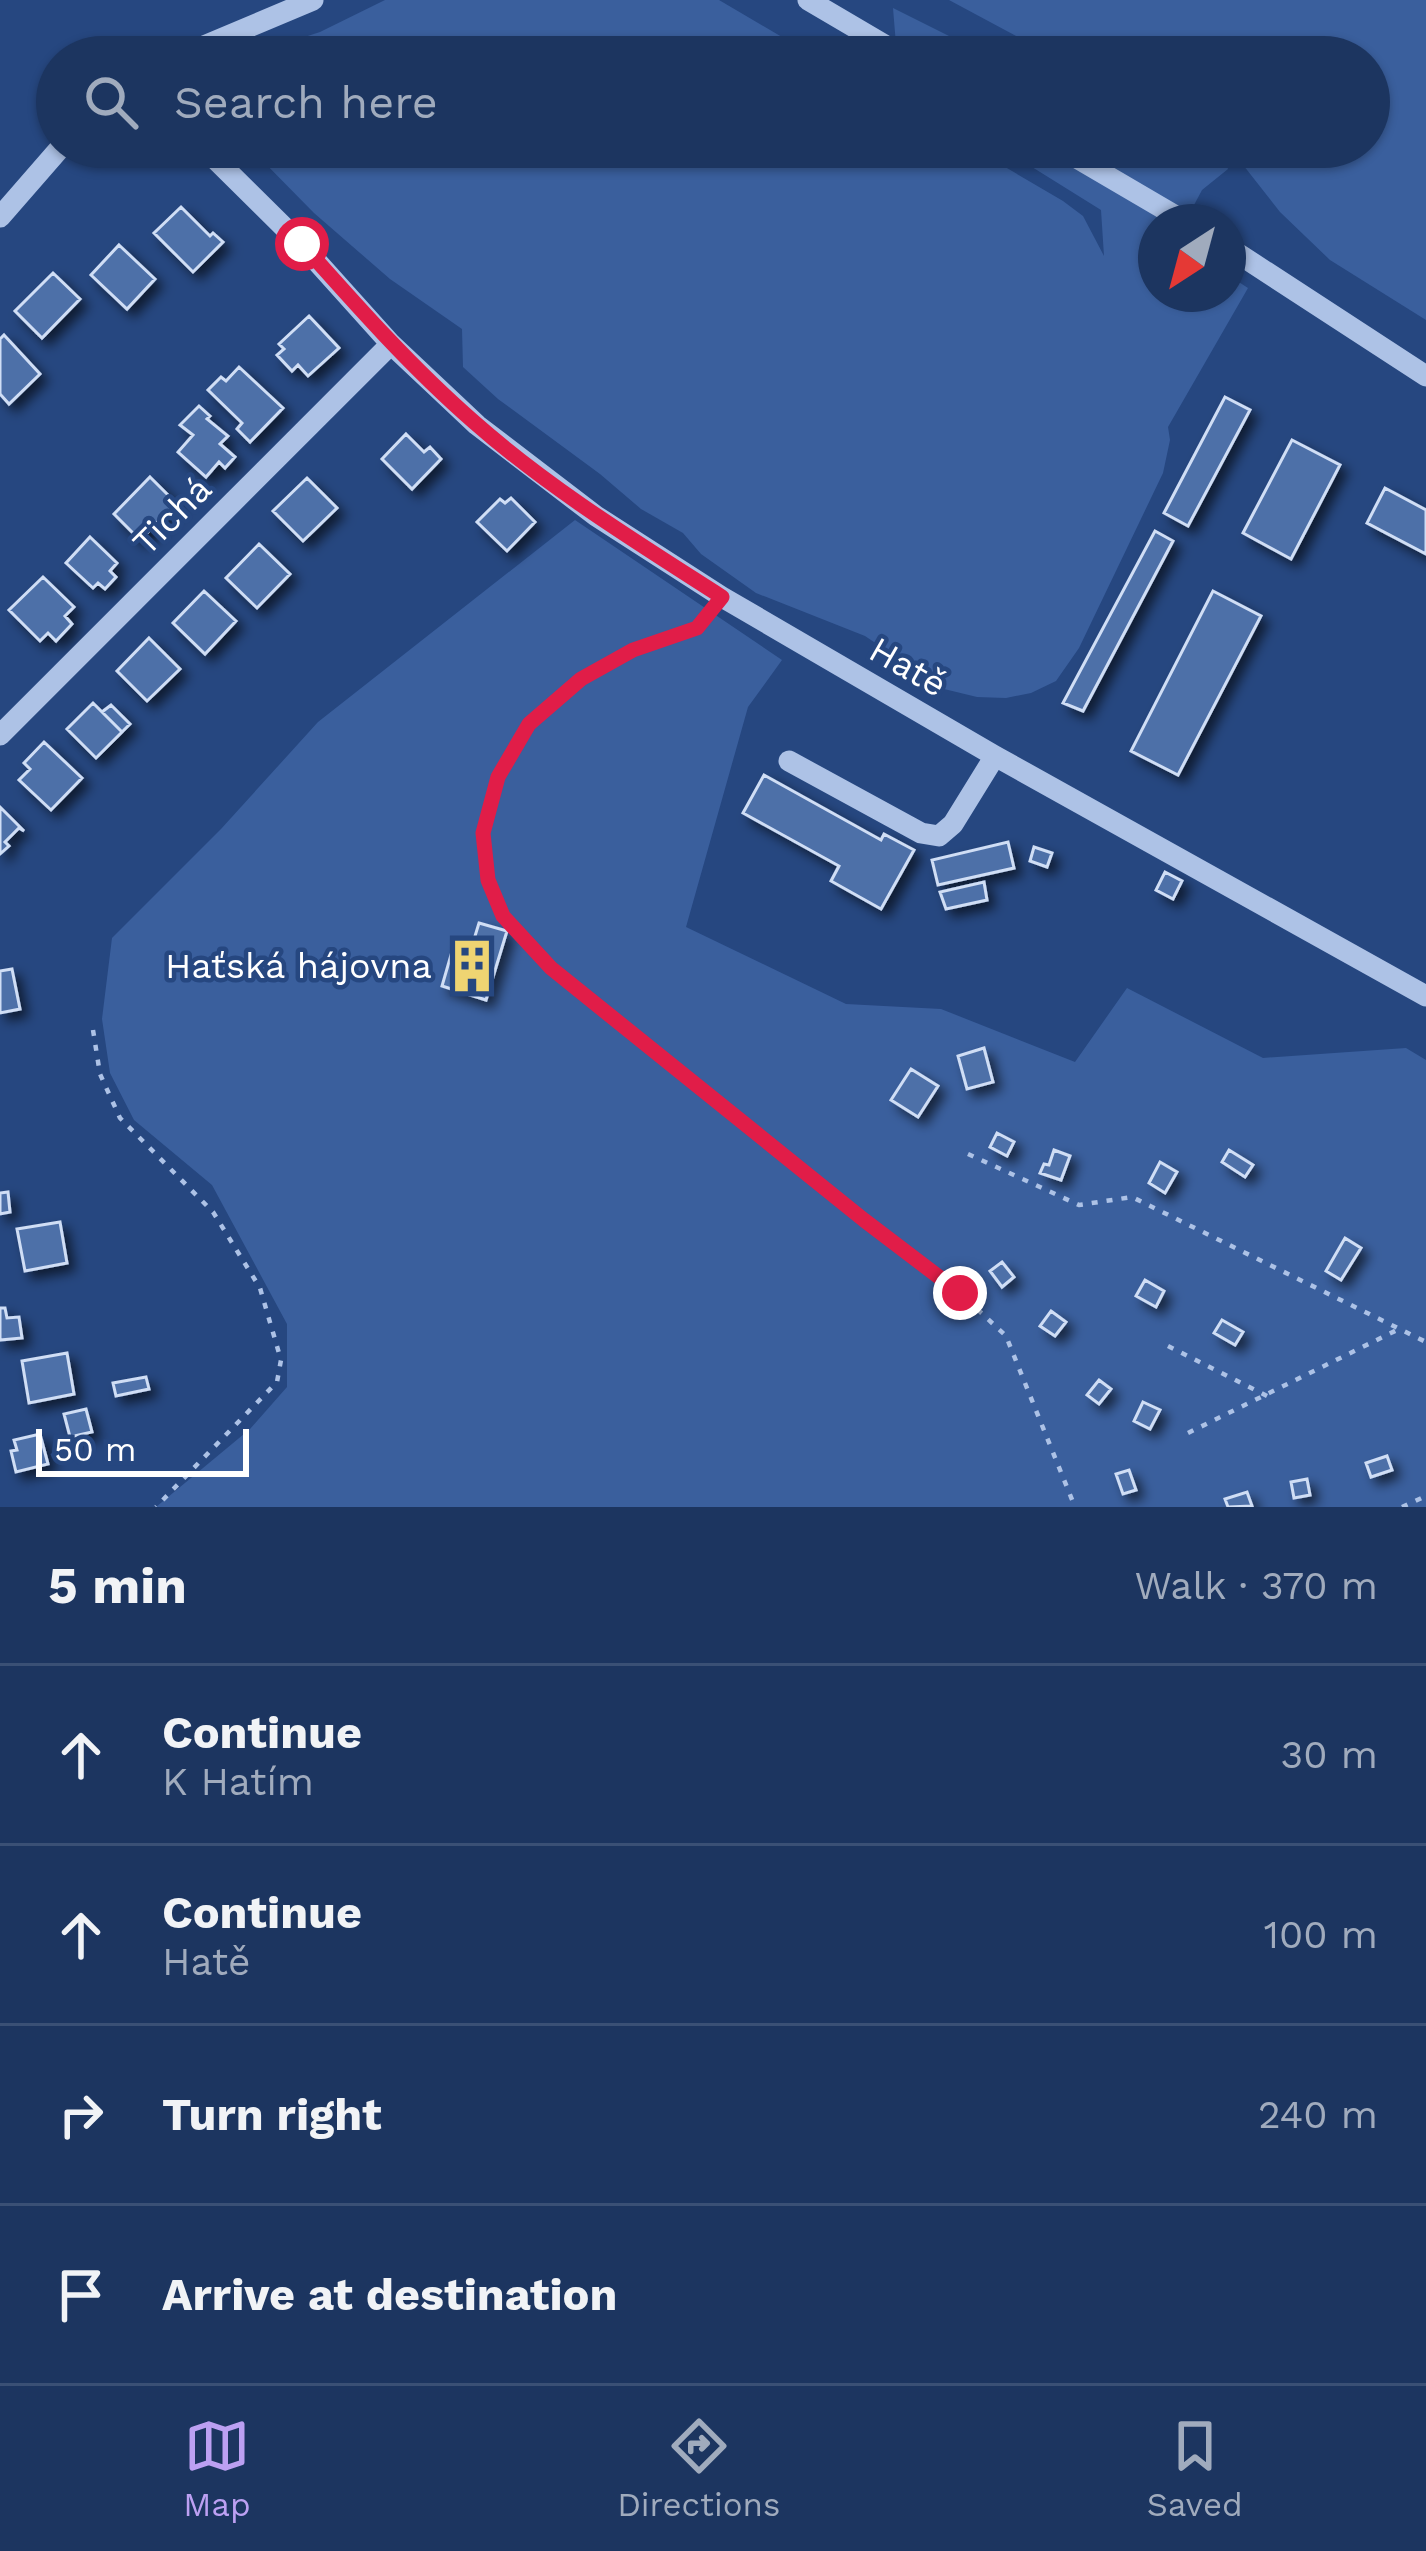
<!DOCTYPE html>
<meta charset="utf-8">
<style>
body{margin:0;font-family:"Work Sans",sans-serif;background:#294069;color:#f1f3f6}
.compass{position:absolute;left:1138px;top:204px;width:108px;height:108px;border-radius:50%;background:#1c3560;box-shadow:0 3px 9px #0004;rotate:216deg}
.scale{position:absolute;left:36px;bottom:30px;width:213px;box-sizing:border-box;padding-left:12px;border:6px solid #fff;border-top:0;font-size:33px;line-height:42px;white-space:nowrap;color:#fff;-webkit-text-stroke:9px #264780;paint-order:stroke}
.stop{position:absolute;width:36px;height:36px;margin:-27px;border:9px solid #e11d48;border-radius:50%;background:#fff}
.stop.end{background:#e11d48;border-color:#fff;box-shadow:0 3px 12px #0008}
.list{margin:0;padding:0;list-style:none}
h2{display:flex;justify-content:space-between;align-items:center;height:156px;margin:0;padding:0 48px;font-size:51px}
h2 small{font-size:39px;font-weight:400;color:#a0abbd}
.list li{display:grid;grid-template-columns:78px 1fr auto;gap:36px;align-items:center;box-sizing:border-box;height:180px;padding:0 48px;border-top:3px solid #3a5075}
.list b{display:block;font-size:45px;white-space:nowrap}
.list p{margin:0;font-size:39px;white-space:nowrap;color:#a0abbd}
.list em{font-size:39px;font-style:normal;color:#a0abbd}
.icon{flex:none;width:66px;height:66px;fill:none;stroke:currentColor;stroke-width:2;stroke-linecap:round;stroke-linejoin:round}
.map{position:relative;flex:none;width:1426px;height:1507px;overflow:hidden}
.search{position:absolute;background:#1c3560;box-shadow:0 3px 9px #0004;left:36px;right:36px;top:36px;height:132px;display:flex;align-items:center;gap:30px;box-sizing:border-box;padding:0 42px;border-radius:66px;color:#a0abbd;font-size:45px}
.sheet{height:876px;background:#1c3560}
nav{display:flex;justify-content:space-around;align-items:center;box-sizing:border-box;height:168px;border-top:3px solid #3a5075;background:#1c3560;font-size:33px;color:#a0abbd}
nav a{display:grid;justify-items:center;gap:6px}
nav .on{color:#bca0f2}
.map>svg:first-child{display:block}
.green{fill:#3a5f9d}
.building{fill:#4e70a8;stroke:#d0def5;stroke-width:3;filter:url(#shadow)}
.lines{fill:none;stroke-linecap:round;stroke-linejoin:round}
.path{stroke:#adc2e6;stroke-width:4.5;stroke-dasharray:6 9;stroke-linecap:butt}
.minor{stroke:#adc2e6;stroke-width:21}
.route{stroke:#e11d48;stroke-width:15}
.labels{text-anchor:middle;dominant-baseline:central;stroke-width:9;stroke-linejoin:round;paint-order:stroke}
.street-label{font-size:36px;fill:#fff;stroke:#264780}
.poi-label{font-size:36px;fill:#fff;stroke:#264780;text-anchor:end}
</style>
<div class="map">
<svg width="1426" height="1507" viewBox="0 0 1426 1507">
<defs>
<filter id="shadow"><feDropShadow dx="7" dy="7" stdDeviation="6" flood-color="#0009"/></filter>
</defs>
<rect width="100%" height="100%" fill="#264780"/>
<path class="green" d="M 385,0 L 719,0 L 816,57 L 243,57 L 320,32 Z
M 949,0 L 1426,0 L 1426,320 L 1330,260 L 1280,212 L 1229,147 L 1369,147 L 1369,57 L 1055,57 Z
M 893,8 L 977,50 L 985,57 L 897,57 Z
M 249,147 L 971,147 L 1063,201 L 1083,216 L 1104,256 L 1101,210 L 1032,167 L 978,147 L 1221,147 L 1228,169 L 1202,190 L 1185,222 L 1156,222 L 1156,294 L 1228,294 L 1228,275 L 1248,288 L 1168,427 L 1170,440 L 1163,473 L 1079,648 L 1056,681 L 1031,693 L 1006,698 L 977,697 L 944,689 L 865,636 L 756,593 L 701,554 L 683,533 L 641,509 L 600,474 L 498,399 L 463,367 L 462,329 L 390,279 L 314,213 Z
M 575,520 L 782,660 L 748,707 L 686,927 L 846,1004 L 941,1009 L 1075,1062 L 1127,988 L 1263,1058 L 1406,1048 L 1426,1060 L 1426,1507 L 156,1507 L 250,1429 L 287,1387 L 287,1324 L 212,1185 L 134,1120 L 110,1073 L 102,1019 L 112,938 L 221,829 L 318,722 Z"/>
<path class="building" d="M 181,207 L 210,236 L 213,233 L 223,242 L 193,272 L 154,233 Z
M 119,245 L 155,279 L 127,309 L 91,275 Z
M 53,273 L 80,299 L 42,338 L 15,311 Z
M 309,316 L 339,348 L 308,376 L 298,365 L 292,371 L 277,355 L 284,349 L 279,344 Z
M 4,335 L 40,374 L 9,404 L 0,394 L 0,339 Z
M 239,367 L 283,408 L 250,442 L 237,429 L 242,423 L 208,390 L 221,377 L 226,381 Z
M 1225,397 L 1250,410 L 1188,526 L 1164,513 Z
M 199,406 L 210,416 L 207,419 L 228,436 L 220,444 L 235,457 L 225,468 L 219,462 L 206,477 L 178,452 L 193,435 L 180,425 Z
M 406,434 L 424,452 L 430,447 L 441,459 L 412,489 L 382,459 Z
M 1292,440 L 1340,465 L 1291,559 L 1243,533 Z
M 150,477 L 176,503 L 140,540 L 114,514 Z
M 307,478 L 337,508 L 303,541 L 273,511 Z
M 1385,488 L 1426,510 L 1426,554 L 1367,523 Z
M 511,498 L 535,522 L 507,551 L 477,522 L 500,499 L 505,503 Z
M 1155,531 L 1173,541 L 1083,711 L 1063,703 Z
M 90,537 L 117,563 L 110,571 L 116,577 L 105,589 L 98,583 L 93,588 L 66,563 Z
M 259,544 L 290,574 L 257,608 L 226,578 Z
M 43,577 L 74,607 L 65,616 L 72,624 L 56,641 L 48,633 L 40,641 L 9,610 Z
M 204,591 L 236,621 L 205,654 L 173,623 Z
M 1213,591 L 1261,616 L 1178,775 L 1131,751 Z
M 149,638 L 180,669 L 147,701 L 117,671 Z
M 93,703 L 122,732 L 96,758 L 67,729 Z
M 111,705 L 130,724 L 122,732 L 102,712 Z
M 44,742 L 82,778 L 51,810 L 19,780 L 30,769 L 24,763 Z
M 764,775 L 881,840 L 884,834 L 914,850 L 881,909 L 831,881 L 839,866 L 743,813 Z
M 0,807 L 24,831 L 19,828 L 5,842 L 9,846 L 0,854 Z
M 1008,842 L 1014,868 L 938,885 L 932,860 Z
M 1034,847 L 1052,853 L 1047,867 L 1030,861 Z
M 1165,872 L 1182,881 L 1173,899 L 1156,890 Z
M 984,882 L 987,900 L 946,909 L 940,892 Z
M 479,923 L 507,931 L 486,1000 L 442,986 L 455,941 L 472,946 Z
M 12,969 L 20,1009 L 0,1013 L 0,971 Z
M 984,1048 L 993,1082 L 967,1089 L 958,1056 Z
M 911,1069 L 938,1086 L 918,1117 L 891,1100 Z
M 997,1133 L 1014,1142 L 1007,1156 L 990,1147 Z
M 1054,1150 L 1070,1156 L 1061,1180 L 1040,1173 L 1044,1164 L 1049,1165 Z
M 1229,1150 L 1253,1165 L 1245,1177 L 1222,1162 Z
M 1160,1162 L 1177,1172 L 1165,1193 L 1149,1183 Z
M 8,1192 L 10,1212 L 0,1214 L 0,1193 Z
M 60,1222 L 67,1263 L 25,1271 L 17,1229 Z
M 1345,1238 L 1361,1248 L 1341,1280 L 1326,1271 Z
M 1002,1262 L 1014,1277 L 1002,1287 L 990,1271 Z
M 1145,1280 L 1164,1291 L 1156,1307 L 1136,1296 Z
M 0,1308 L 5,1308 L 7,1318 L 19,1317 L 22,1338 L 0,1340 Z
M 1051,1311 L 1066,1322 L 1055,1336 L 1040,1326 Z
M 1222,1320 L 1243,1332 L 1235,1345 L 1214,1333 Z
M 67,1353 L 74,1394 L 29,1403 L 22,1361 Z
M 146,1377 L 149,1389 L 116,1396 L 113,1383 Z
M 1099,1380 L 1111,1389 L 1099,1404 L 1087,1395 Z
M 1143,1402 L 1160,1410 L 1150,1429 L 1134,1421 Z
M 86,1409 L 92,1432 L 70,1437 L 64,1414 Z
M 40,1434 L 48,1464 L 16,1472 L 11,1451 L 17,1450 L 14,1440 Z
M 1387,1456 L 1392,1470 L 1371,1477 L 1366,1463 Z
M 1129,1470 L 1136,1490 L 1123,1494 L 1116,1474 Z
M 1307,1479 L 1310,1495 L 1294,1498 L 1291,1482 Z
M 1247,1492 L 1252,1506 L 1228,1507 L 1225,1499 Z"/>
<g class="lines">
<path class="path" d="M 707,615 L 697,628 L 633,650 L 581,679 L 529,724 L 498,777 L 483,833 L 487,880 L 503,915 L 551,968 L 864,1220 L 960,1293 L 1006,1336 L 1075,1507
M 93,1030 L 100,1074 L 120,1118 L 213,1212 L 260,1288 L 281,1360 L 277,1382 L 156,1507
M 968,1154 L 1079,1205 L 1132,1197 L 1426,1342
M 1168,1346 L 1267,1396
M 1188,1433 L 1399,1329
M 1402,1507 L 1426,1496"/>
<path class="minor" d="M 808,0 L 905,57
M 178,57 L 313,0
M 203,147 L 302,245 L 391,344 L 477,425 L 596,516 L 722,597 L 995,756 L 1426,996
M 1058,147 L 1186,222
M 0,217 L 61,147
M 1228,247 L 1426,376
M 0,735 L 391,344
M 789,761 L 921,833 L 939,836 L 953,824 L 995,756"/>
</g>
<g class="lines">
<path class="route" d="M 302,244 C 357,306 412,368 474,422 C 550,489 638,543 722,597 L 697,628 L 633,650 L 581,679 L 529,724 L 498,777 L 483,833 L 488,880 L 503,916 L 551,968 L 864,1220 L 960,1293"/>
</g>
<defs>
<symbol id="building-bare" viewBox="-9 -9 18 18"><path d="M-4-6H4V6H1V3H-1V6H-4ZM-2.5-4.3h1.7v1.8h-1.7ZM.8-4.3h1.7v1.8H.8ZM-2.5-1h1.7V.8h-1.7ZM.8-1h1.7V.8H.8Z" fill="#efd472" stroke="#264780" stroke-width="2.5" paint-order="stroke"/></symbol>
</defs>
<g fill-rule="evenodd">
<use href="#building-bare" x="434" y="928" width="76" height="76"/>
</g>
<g class="labels">
<g class="street-label">
<text transform="translate(172 516) rotate(-45)">Tichá</text>
<text transform="translate(908 667) rotate(30)">Hatě</text>
</g>
<g class="poi-label">
<text x="432" y="966">Haťská hájovna</text>
</g>
</g>
</svg>
<svg class="compass" viewBox="-18 -18 36 36"><path d="M0-13l5 13h-10z" fill="#e53935"/><path d="M0 13l5-13h-10z" fill="#a0abbd"/></svg>
<div class="scale">50 m</div>
<div class="stop" style="left:302px;top:244px"></div>
<div class="stop end" style="left:960px;top:1293px"></div>
<div class="search"><svg class="icon" aria-label="search" viewBox="0 0 24 24"><circle cx="10" cy="10" r="6"/><path d="M15 15l6 6"/></svg>Search here</div>
</div>
<section class="sheet">
<h2>5 min<small>Walk · 370 m</small></h2>
<ul class="list">
<li><svg class="icon" aria-label="ahead" viewBox="0 0 24 24"><path d="M12 20V5M6 11l6-6 6 6"/></svg><div><b>Continue</b><p>K Hatím</p></div><em>30 m</em></li>
<li><svg class="icon" aria-label="ahead" viewBox="0 0 24 24"><path d="M12 20V5M6 11l6-6 6 6"/></svg><div><b>Continue</b><p>Hatě</p></div><em>100 m</em></li>
<li><svg class="icon" aria-label="right" viewBox="0 0 24 24"><path d="M7 20v-9h11M14 6l5 5-5 5"/></svg><div><b>Turn right</b></div><em>240 m</em></li>
<li><svg class="icon" aria-label="arrive" viewBox="0 0 24 24"><path d="M6 21V4h12l-3 4 3 4H6"/></svg><div><b>Arrive at destination</b></div></li>
</ul>
</section>
<nav>
<a class="on"><svg class="icon" aria-label="map" viewBox="0 0 24 24"><path d="M3 6l6-2 6 2 6-2v14l-6 2-6-2-6 2zM9 4v14M15 6v14"/></svg>Map</a>
<a><svg class="icon" aria-label="directions" viewBox="0 0 24 24"><path d="M12 3l9 9-9 9-9-9zM9 14v-3h6M13 9l2 2-2 2"/></svg>Directions</a>
<a><svg class="icon" aria-label="saved" viewBox="0 0 24 24"><path d="M7 4h10v16l-5-4-5 4z"/></svg>Saved</a>
</nav>
